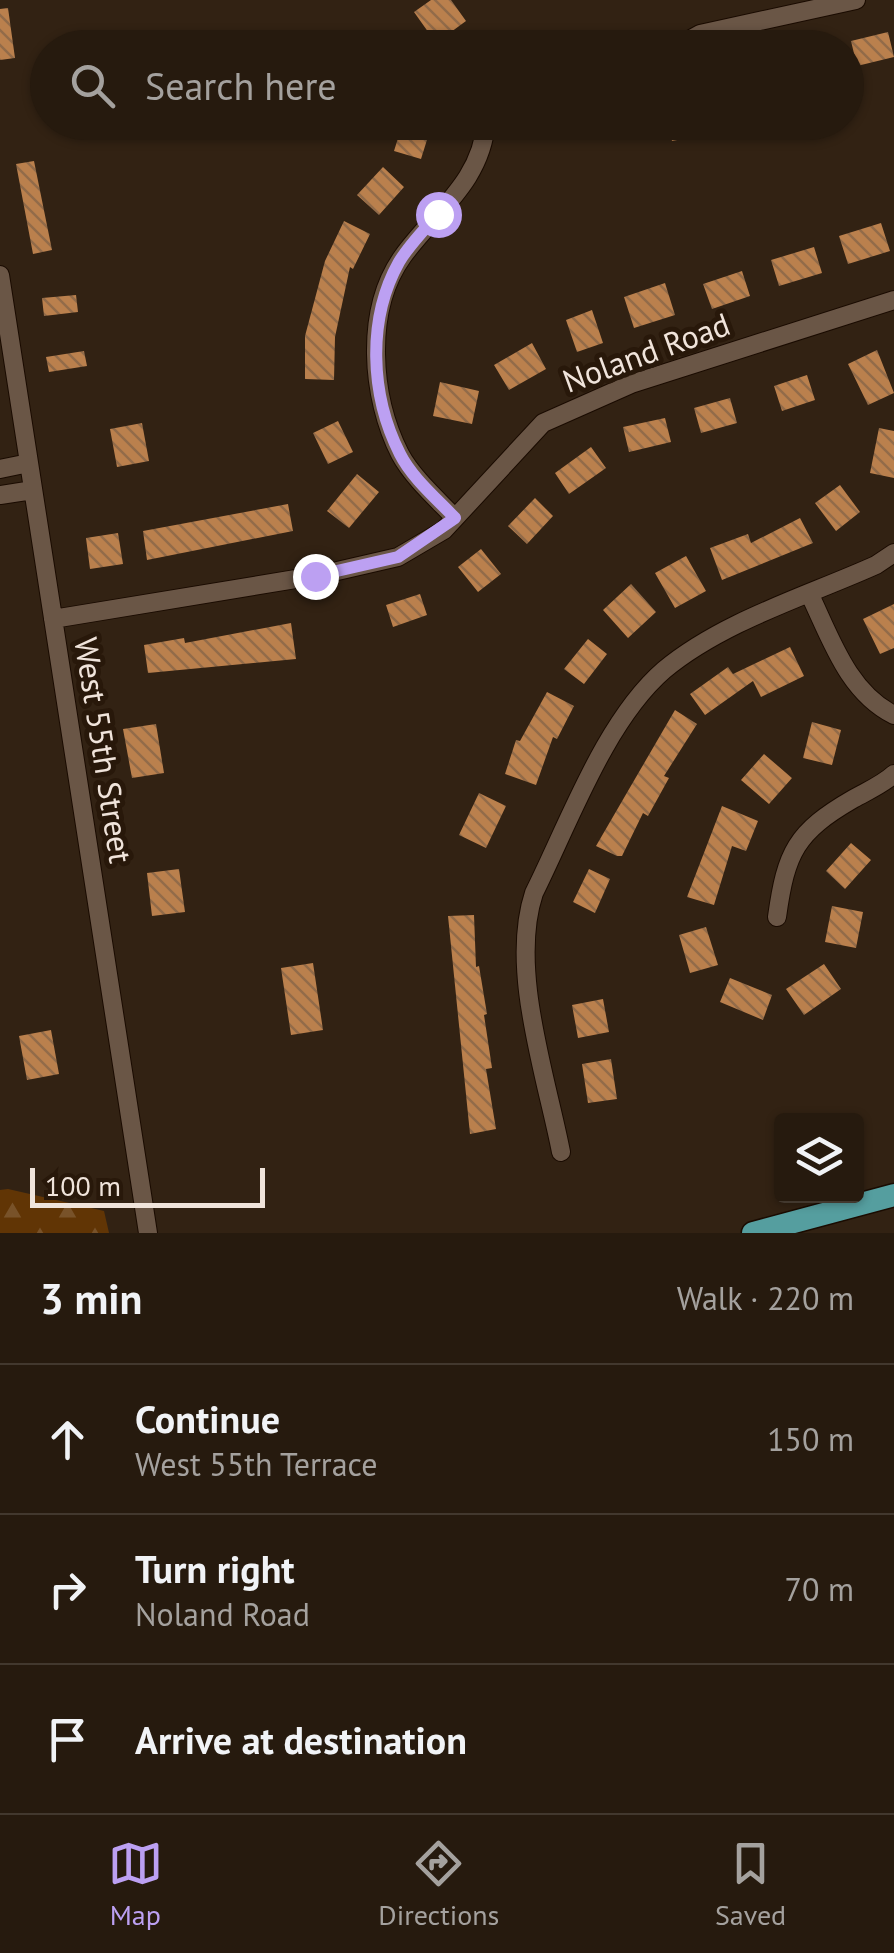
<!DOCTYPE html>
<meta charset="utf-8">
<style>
body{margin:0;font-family:"PT Sans",sans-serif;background:#32271c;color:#f1f3f6}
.controls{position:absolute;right:30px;bottom:30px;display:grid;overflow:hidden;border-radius:10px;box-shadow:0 2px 8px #0004}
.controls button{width:90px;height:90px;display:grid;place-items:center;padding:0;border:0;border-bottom:2px solid #42382e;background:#261a0e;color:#f1f3f6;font:50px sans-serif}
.scale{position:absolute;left:30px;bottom:25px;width:235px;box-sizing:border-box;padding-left:10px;border:5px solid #f0e4db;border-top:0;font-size:28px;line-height:35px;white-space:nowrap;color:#f0e4db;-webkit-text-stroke:8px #28180a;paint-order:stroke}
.stop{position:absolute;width:30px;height:30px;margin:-22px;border:8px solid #bca0f2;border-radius:50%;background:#fff}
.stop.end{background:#bca0f2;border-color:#fff;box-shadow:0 2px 10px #0008}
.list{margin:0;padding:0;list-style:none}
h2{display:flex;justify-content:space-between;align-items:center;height:130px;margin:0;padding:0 40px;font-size:42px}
h2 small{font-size:32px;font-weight:400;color:#a4a19e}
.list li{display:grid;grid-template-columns:65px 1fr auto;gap:30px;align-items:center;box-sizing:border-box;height:150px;padding:0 40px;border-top:2px solid #42382e}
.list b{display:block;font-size:38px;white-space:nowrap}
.list p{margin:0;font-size:32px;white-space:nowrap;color:#a4a19e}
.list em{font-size:32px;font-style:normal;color:#a4a19e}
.icon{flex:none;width:55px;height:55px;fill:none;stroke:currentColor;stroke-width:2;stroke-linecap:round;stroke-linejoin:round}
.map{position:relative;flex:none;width:894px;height:1233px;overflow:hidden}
.search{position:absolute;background:#261a0e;box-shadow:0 2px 8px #0004;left:30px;right:30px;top:30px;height:110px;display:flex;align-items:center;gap:25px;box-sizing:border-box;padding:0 35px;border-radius:55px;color:#a4a19e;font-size:38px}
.sheet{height:580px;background:#261a0e}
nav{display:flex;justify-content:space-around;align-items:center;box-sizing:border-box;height:140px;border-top:2px solid #42382e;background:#261a0e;font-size:28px;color:#a4a19e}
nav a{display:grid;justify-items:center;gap:5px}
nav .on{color:#bca0f2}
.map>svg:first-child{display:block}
.forest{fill:url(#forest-firs)}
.building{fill:url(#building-back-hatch)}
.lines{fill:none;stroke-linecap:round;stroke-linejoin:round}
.minor-casing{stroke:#1a0b01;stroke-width:20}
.major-casing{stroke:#1a0b01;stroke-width:25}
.minor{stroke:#6a5646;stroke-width:18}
.major{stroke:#559e9f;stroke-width:22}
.route{stroke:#bca0f2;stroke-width:12}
.labels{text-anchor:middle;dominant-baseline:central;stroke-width:10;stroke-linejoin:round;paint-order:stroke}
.street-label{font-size:32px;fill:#f0e4db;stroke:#28180a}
</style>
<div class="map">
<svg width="894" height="1233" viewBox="0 0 894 1233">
<defs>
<pattern id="forest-firs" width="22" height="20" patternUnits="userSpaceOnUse" patternTransform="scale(2.5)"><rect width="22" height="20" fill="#613505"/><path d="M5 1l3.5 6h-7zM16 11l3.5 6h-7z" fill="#785229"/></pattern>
<pattern id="building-back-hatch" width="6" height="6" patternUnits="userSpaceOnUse" patternTransform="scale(2.5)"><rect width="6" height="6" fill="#ba804d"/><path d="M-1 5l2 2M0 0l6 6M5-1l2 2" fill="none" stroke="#926b49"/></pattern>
</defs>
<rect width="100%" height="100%" fill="#322213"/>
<path class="forest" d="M 8,1189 L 104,1211 L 109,1233 L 0,1233 L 0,1190 Z"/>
<path class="building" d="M 431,0 L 451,0 L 466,21 L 436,43 L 414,12 Z
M 8,8 L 15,58 L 0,60 L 0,9 Z
M 888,32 L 894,57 L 857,66 L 851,41 Z
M 403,122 L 431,127 L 421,159 L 394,151 Z
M 668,122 L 711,122 L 713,133 L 672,141 Z
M 34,161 L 52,250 L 33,254 L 16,164 Z
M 383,167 L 404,187 L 379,215 L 357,195 Z
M 344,221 L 370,234 L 353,269 L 350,267 L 335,337 L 334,380 L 305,379 L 305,336 L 325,261 Z
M 881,223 L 890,251 L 848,264 L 839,236 Z
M 814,247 L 822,273 L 779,286 L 771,260 Z
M 742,271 L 750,296 L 712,309 L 703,284 Z
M 665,283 L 675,315 L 634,328 L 624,297 Z
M 76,295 L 78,312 L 44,316 L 42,298 Z
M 592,310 L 603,343 L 577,352 L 566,320 Z
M 532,343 L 546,369 L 509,390 L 494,365 Z
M 877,350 L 894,393 L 868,405 L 848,364 Z
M 84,351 L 87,366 L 49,372 L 46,357 Z
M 807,375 L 815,400 L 782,411 L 774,386 Z
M 440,382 L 479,391 L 472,424 L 433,416 Z
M 730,398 L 737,423 L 701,433 L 694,408 Z
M 665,418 L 671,442 L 629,452 L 623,427 Z
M 338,421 L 353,452 L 328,464 L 313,433 Z
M 142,423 L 149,461 L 117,467 L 110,429 Z
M 879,428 L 894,431 L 894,478 L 870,473 Z
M 591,447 L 606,468 L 569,494 L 555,473 Z
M 357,474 L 379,492 L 349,528 L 327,511 Z
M 840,485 L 860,512 L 836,531 L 815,503 Z
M 535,498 L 553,516 L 527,544 L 508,526 Z
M 288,504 L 293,531 L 147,560 L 143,531 Z
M 800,518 L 813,543 L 722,580 L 710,548 L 748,534 L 751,543 Z
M 118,533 L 123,564 L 90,569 L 86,538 Z
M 481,549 L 501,574 L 478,592 L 458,567 Z
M 686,556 L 706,591 L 675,608 L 655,573 Z
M 631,584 L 656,612 L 628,638 L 603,610 Z
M 420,594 L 427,615 L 393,627 L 386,605 Z
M 894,604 L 894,648 L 880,654 L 863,619 Z
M 291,623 L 296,659 L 148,673 L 144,645 L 184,638 L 185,643 Z
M 588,639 L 607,654 L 584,684 L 564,669 Z
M 790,647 L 804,676 L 761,697 L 753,681 L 705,715 L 690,694 L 728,667 L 733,674 Z
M 547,692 L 574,706 L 557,739 L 553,737 L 536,785 L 505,774 L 516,740 L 520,741 Z
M 675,710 L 697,724 L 664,776 L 669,778 L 648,816 L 643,813 L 622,856 L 617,856 L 596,846 Z
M 812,722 L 841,730 L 832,765 L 803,758 Z
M 156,724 L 164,773 L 132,778 L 123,729 Z
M 764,754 L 792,778 L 769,804 L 741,780 Z
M 479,793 L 506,806 L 486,848 L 459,835 Z
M 722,806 L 758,821 L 746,851 L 732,846 L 714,905 L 687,897 Z
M 851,843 L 871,860 L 845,889 L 826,871 Z
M 179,869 L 185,912 L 152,916 L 147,873 Z
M 589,869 L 610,879 L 595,913 L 573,902 Z
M 832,906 L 863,912 L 856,948 L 825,942 Z
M 474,915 L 476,967 L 479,966 L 487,1014 L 484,1015 L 492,1068 L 486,1069 L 496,1129 L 470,1134 L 448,916 Z
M 706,927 L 718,965 L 690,973 L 679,935 Z
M 313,963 L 323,1030 L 291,1035 L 281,968 Z
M 824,964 L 841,989 L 804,1015 L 786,989 Z
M 730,978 L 772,995 L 763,1020 L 720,1002 Z
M 603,999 L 609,1032 L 578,1038 L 572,1005 Z
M 51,1030 L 59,1074 L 27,1080 L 19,1036 Z
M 611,1059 L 617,1099 L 588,1103 L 582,1064 Z"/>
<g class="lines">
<defs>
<path id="minor" d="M 675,48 L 700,34 L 856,0
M 0,275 L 148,1233
M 0,469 L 29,463
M 0,495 L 33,490
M 455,518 C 437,499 413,478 400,454 C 371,397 364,310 403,256 C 435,212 482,181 486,122
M 810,595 C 831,639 848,692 894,715
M 53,619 L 320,575 L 398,557 L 444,530 L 543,423 L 631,384 L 894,300
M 777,917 C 786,852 796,832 853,799 C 867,791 882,785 894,774
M 561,1152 C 546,1075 509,968 534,893 C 569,823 605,721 664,670 C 723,621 807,596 876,565 L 894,553"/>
<path id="major" d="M 753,1233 L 894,1195"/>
</defs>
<use href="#minor" class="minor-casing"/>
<use href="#major" class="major-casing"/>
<use href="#minor" class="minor"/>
<use href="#major" class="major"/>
</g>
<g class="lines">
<path class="route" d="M 315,576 L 398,557 L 455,518 C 437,499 412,478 400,454 C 370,395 367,319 399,262 C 409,245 425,229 438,214"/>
</g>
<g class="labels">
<g class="street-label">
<text transform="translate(646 352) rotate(-20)">Noland Road</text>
<text transform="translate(104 750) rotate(81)">West 55th Street</text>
</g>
</g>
</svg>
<div class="controls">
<button><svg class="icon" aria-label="layers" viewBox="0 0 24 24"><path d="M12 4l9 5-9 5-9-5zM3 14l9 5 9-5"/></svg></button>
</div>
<div class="scale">100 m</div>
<div class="stop" style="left:438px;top:214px"></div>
<div class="stop end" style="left:315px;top:576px"></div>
<div class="search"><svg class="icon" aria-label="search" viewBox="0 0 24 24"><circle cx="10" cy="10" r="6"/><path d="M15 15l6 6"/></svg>Search here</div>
</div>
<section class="sheet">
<h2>3 min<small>Walk · 220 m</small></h2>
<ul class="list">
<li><svg class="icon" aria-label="ahead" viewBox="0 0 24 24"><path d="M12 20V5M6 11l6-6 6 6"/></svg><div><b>Continue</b><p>West 55th Terrace</p></div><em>150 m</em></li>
<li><svg class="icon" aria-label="right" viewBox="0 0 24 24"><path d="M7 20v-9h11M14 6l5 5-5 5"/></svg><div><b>Turn right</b><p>Noland Road</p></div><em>70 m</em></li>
<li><svg class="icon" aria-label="arrive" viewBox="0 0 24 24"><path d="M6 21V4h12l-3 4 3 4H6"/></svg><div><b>Arrive at destination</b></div></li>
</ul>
</section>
<nav>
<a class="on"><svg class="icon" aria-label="map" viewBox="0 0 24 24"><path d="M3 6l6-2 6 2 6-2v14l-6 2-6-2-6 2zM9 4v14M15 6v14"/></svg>Map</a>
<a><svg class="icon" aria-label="directions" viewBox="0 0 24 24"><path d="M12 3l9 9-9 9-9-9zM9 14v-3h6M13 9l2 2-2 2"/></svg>Directions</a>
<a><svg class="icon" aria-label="saved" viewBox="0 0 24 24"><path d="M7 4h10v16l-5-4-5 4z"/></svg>Saved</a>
</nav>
